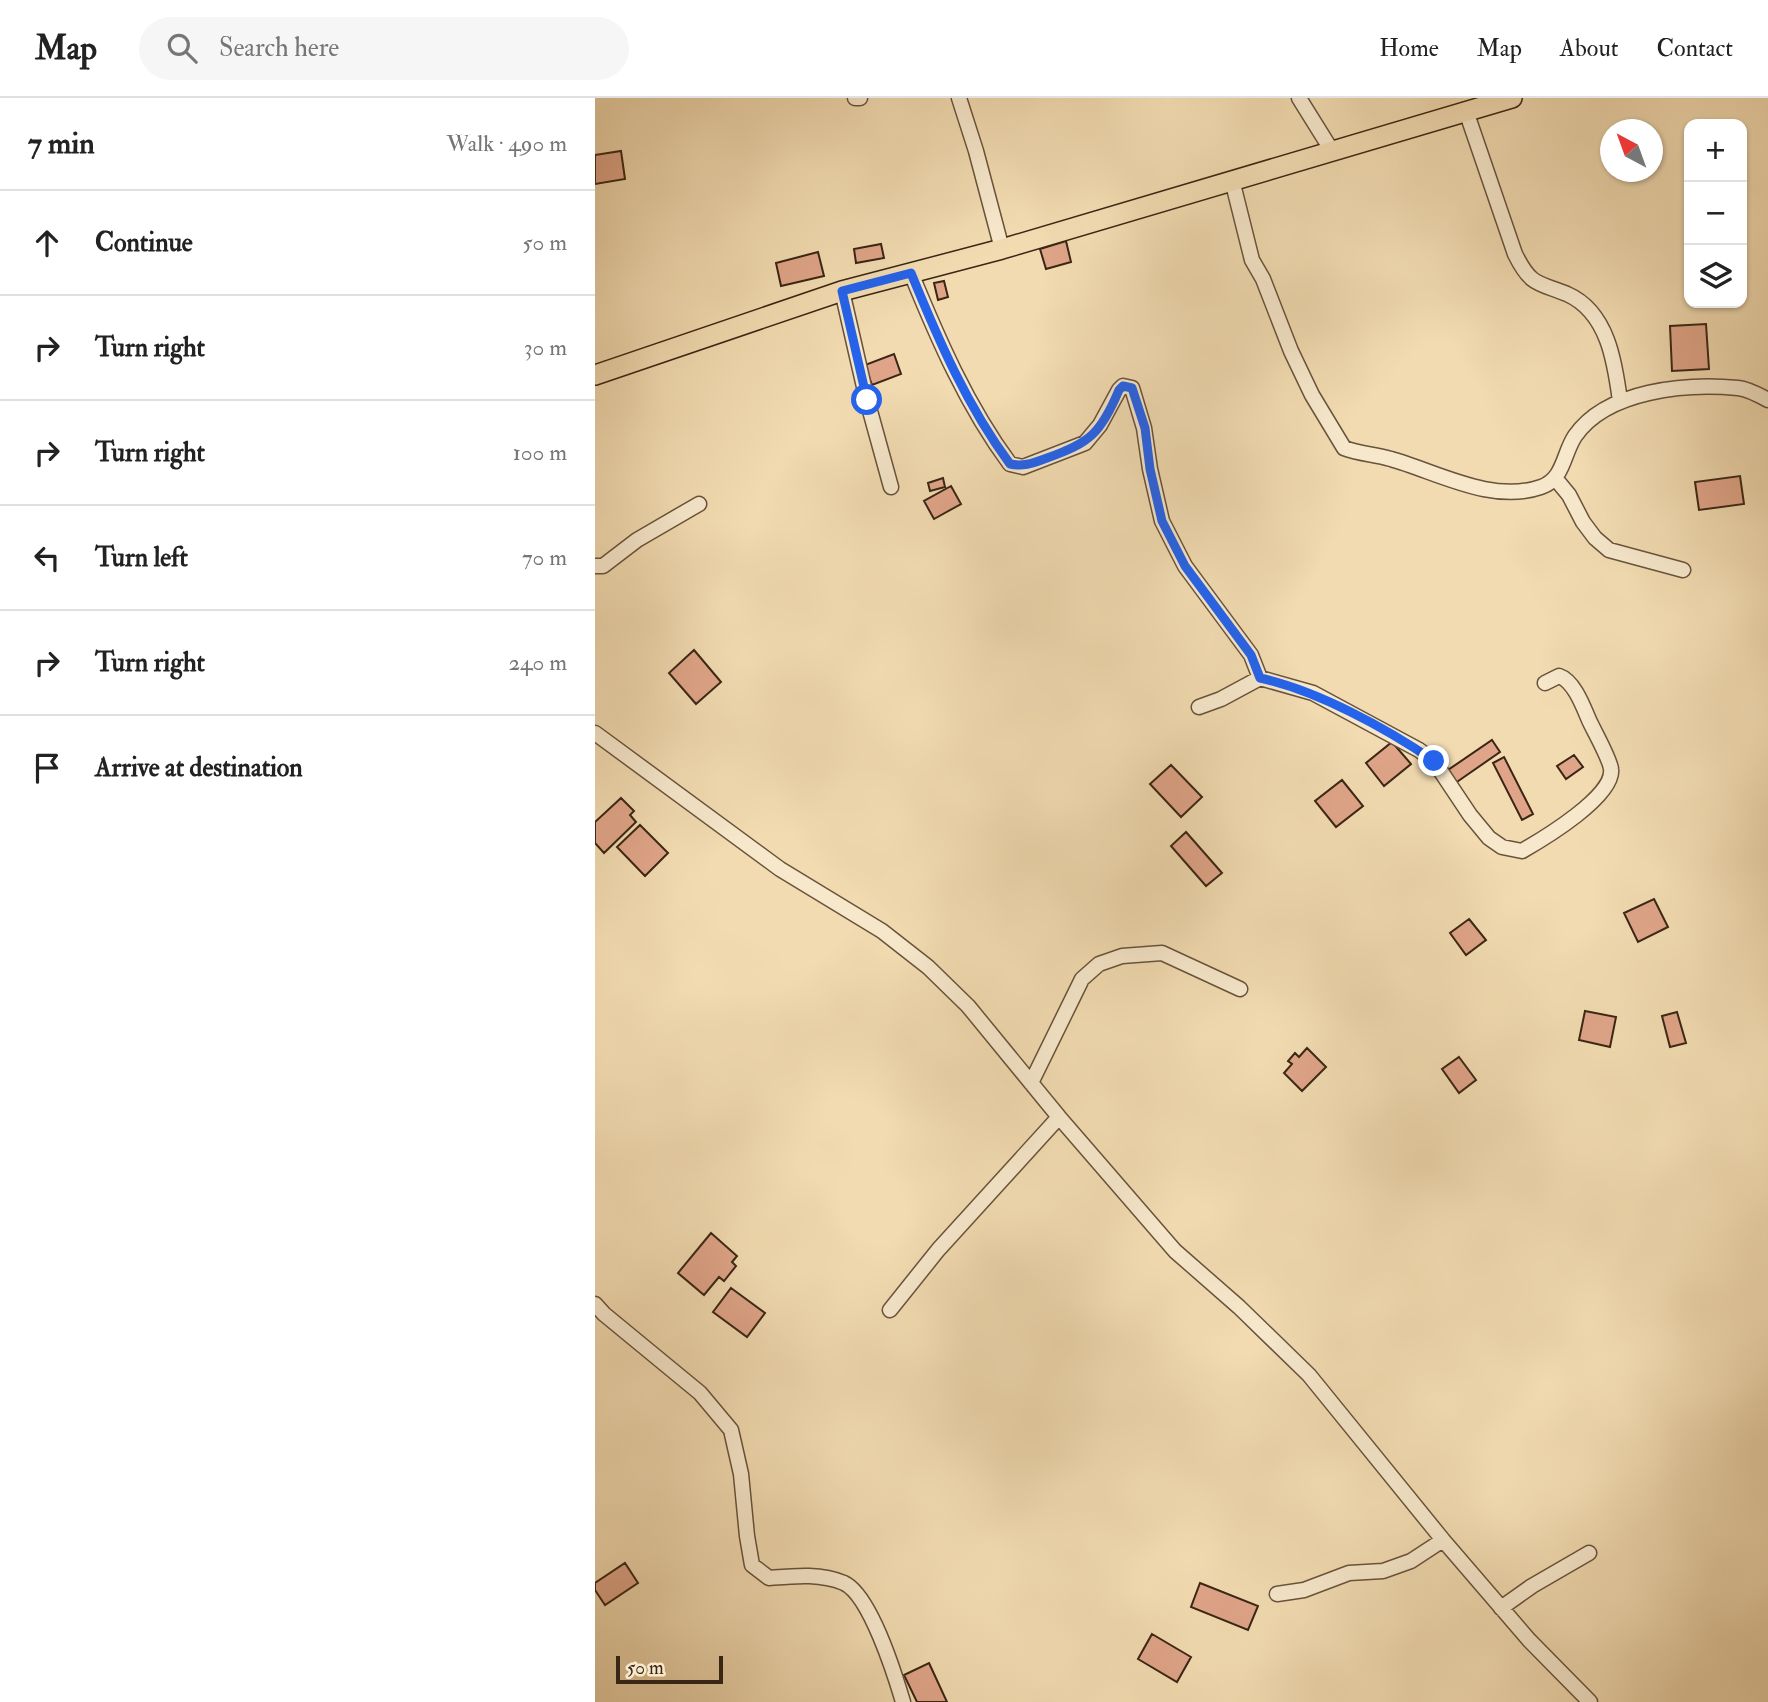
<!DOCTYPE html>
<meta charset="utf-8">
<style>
body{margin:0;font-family:"IM FELL Double Pica",serif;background:#f6f6f6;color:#222}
.controls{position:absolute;right:21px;top:21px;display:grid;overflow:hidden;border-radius:14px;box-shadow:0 2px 5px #0004}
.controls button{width:63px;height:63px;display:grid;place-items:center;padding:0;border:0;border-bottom:2px solid #e0e0e0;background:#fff;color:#222;font:35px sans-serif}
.compass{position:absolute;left:1005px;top:21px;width:63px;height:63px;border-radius:50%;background:#fff;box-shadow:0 2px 5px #0004;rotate:319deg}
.scale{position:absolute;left:21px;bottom:18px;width:107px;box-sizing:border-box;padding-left:7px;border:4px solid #3a2614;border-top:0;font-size:19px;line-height:24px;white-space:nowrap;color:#3a2614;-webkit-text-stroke:5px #f7e8cc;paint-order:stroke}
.stop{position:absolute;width:21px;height:21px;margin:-16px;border:5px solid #2563eb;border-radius:50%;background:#fff}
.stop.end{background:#2563eb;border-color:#fff;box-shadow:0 2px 7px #0008}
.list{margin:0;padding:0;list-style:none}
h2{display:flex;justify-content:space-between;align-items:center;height:91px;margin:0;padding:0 28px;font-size:30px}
h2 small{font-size:23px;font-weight:400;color:#767676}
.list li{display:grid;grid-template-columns:46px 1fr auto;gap:21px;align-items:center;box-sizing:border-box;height:105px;padding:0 28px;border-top:2px solid #e0e0e0}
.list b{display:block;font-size:26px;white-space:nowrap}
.list em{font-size:23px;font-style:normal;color:#767676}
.icon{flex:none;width:38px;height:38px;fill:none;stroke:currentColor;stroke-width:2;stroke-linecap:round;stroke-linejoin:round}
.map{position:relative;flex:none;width:1173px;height:1604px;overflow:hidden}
header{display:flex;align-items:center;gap:42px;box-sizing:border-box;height:98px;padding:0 35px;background:#fff;border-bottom:2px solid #e0e0e0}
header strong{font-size:33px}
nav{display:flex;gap:38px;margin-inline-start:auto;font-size:24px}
.search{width:490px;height:63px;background:#f6f6f6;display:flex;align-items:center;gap:18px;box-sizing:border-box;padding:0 24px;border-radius:38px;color:#767676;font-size:26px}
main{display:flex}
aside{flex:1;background:#fff}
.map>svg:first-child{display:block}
.building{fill:#e0a589;stroke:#3a2614;stroke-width:2}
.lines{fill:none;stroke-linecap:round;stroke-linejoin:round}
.minor-casing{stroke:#68533b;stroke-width:17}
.major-casing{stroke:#3a2614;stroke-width:22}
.minor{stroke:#f7e8cc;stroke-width:14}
.major{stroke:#f2dbb1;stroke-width:19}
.route{stroke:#2563eb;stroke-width:9}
</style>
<header>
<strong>Map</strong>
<div class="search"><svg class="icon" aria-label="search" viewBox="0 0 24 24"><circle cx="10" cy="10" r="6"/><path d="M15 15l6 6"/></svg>Search here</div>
<nav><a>Home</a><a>Map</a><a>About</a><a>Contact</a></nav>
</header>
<main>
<aside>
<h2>7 min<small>Walk · 490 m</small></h2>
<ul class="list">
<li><svg class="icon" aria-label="ahead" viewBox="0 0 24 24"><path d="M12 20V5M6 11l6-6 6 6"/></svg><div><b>Continue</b></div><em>50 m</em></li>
<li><svg class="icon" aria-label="right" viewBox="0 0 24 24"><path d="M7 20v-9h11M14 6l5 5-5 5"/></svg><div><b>Turn right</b></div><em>30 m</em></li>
<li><svg class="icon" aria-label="right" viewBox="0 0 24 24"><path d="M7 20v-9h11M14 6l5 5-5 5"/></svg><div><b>Turn right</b></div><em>100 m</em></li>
<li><svg class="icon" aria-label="left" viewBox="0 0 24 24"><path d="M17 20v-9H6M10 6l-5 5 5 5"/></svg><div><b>Turn left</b></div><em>70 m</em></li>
<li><svg class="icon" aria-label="right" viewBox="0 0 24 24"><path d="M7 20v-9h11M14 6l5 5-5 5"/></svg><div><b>Turn right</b></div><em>240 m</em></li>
<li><svg class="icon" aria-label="arrive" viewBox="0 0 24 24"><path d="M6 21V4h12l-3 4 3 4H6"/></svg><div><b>Arrive at destination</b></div></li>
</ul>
</aside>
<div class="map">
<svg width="1173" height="1604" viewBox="0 0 1173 1604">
<rect width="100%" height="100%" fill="#f2dbb1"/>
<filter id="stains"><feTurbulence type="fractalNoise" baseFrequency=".00286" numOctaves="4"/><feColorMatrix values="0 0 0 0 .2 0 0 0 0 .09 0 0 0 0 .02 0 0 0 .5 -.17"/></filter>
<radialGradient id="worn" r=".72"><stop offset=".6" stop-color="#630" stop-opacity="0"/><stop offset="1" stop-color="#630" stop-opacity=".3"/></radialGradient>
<path class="building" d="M 26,53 L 30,81 L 0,86 L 0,57 Z
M 471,143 L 476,164 L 451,171 L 445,151 Z
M 286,146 L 289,160 L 261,165 L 259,151 Z
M 223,154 L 229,178 L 186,188 L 181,165 Z
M 349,183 L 353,199 L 343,202 L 339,185 Z
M 1111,226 L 1114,271 L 1077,273 L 1075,228 Z
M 299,256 L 306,276 L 277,287 L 270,267 Z
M 1145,378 L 1149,406 L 1104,412 L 1100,384 Z
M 348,380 L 350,389 L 335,393 L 333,385 Z
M 356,388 L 366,406 L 339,421 L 329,403 Z
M 99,552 L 126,584 L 101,606 L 74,575 Z
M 897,642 L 905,654 L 859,686 L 850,674 Z
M 797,644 L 816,666 L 789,688 L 771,665 Z
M 979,657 L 988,669 L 971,681 L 962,668 Z
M 909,659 L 938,716 L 927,722 L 898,665 Z
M 576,667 L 607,699 L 586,719 L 555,686 Z
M 747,682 L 768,708 L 741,729 L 720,703 Z
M 26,700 L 39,713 L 35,717 L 41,724 L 9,755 L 0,745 L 0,724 Z
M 45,727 L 73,755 L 50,778 L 22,749 Z
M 591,734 L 627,775 L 611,788 L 576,748 Z
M 1059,801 L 1073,829 L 1043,844 L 1029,815 Z
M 874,821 L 891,842 L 871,857 L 855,835 Z
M 990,913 L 1021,919 L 1015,949 L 984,942 Z
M 1082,914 L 1091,945 L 1075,949 L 1067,918 Z
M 712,950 L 731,969 L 707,993 L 689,975 L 697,966 L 693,963 L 700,955 L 704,959 Z
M 864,959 L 881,982 L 864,995 L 847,971 Z
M 116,1135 L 142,1158 L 137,1164 L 141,1168 L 129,1183 L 124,1179 L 109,1197 L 83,1175 Z
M 136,1190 L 170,1215 L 152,1239 L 118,1214 Z
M 30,1465 L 43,1485 L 10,1507 L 0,1492 L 0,1485 Z
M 605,1485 L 663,1508 L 653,1532 L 596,1509 Z
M 557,1536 L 596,1559 L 582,1584 L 543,1561 Z
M 334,1565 L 352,1604 L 322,1604 L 309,1577 Z"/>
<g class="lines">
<defs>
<path id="minor" d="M 260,0 L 265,0
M 364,0 L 381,53 L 407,151
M 704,0 L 737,53
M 871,13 L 920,156 C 936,188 942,184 972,196 C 1013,214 1020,265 1025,303
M 637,82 L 657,162 L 668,181 L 696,253 L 717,297 L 749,350 C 764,356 780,356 796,361 C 842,374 897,406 946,389 C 969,381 968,356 980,338 C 1012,292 1091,285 1143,290 C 1153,291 1164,297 1173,302
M 316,175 C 343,241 372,308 415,366 L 428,369 L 490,345 L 505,327 L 524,292 L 528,288 L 537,290 L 549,330 L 555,371 L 567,423 L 590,468 L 656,557 L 665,580
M 247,193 L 272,302 L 296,389
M 960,380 L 974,397 L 988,424 L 1000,440 L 1014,452 L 1088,472
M 0,468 L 8,468 L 42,442 L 104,406
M 604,609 L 626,601 L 665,580 L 718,595 L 824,652 L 839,663 L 875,717 L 894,740 L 907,749 L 927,753 C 948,741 1020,698 1016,671 C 1015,661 999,633 994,622 C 988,608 979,583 964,578 L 950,585
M 0,635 L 185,771 L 287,833 L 333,869 L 373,908 L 464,1019 L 580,1153 L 644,1209 L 714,1277 L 848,1442 L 934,1542 L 995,1604
M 436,985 L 487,881 L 504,866 L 527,858 L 567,855 L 645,891
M 0,1206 L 9,1216 L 105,1295 L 136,1332 L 146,1376 L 152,1438 L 157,1467 L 174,1480 C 199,1478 225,1475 249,1485 C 275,1497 300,1577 308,1604
M 295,1212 L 343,1152 L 464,1019
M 682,1496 L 709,1492 L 754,1475 L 788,1473 L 816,1463 L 848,1442
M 906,1510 L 937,1488 L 994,1455"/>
<path id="major" d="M 0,277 L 247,193 L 407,151 L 917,0"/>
</defs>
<use href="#minor" class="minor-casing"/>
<use href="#major" class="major-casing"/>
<use href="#minor" class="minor"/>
<use href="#major" class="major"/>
</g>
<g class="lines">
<path class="route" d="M 272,302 L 247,193 L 316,175 C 343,241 372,308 415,366 C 429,369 438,365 452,360 C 495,345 506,335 524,292 L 528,288 L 537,290 L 550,330 L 555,371 L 567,423 L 590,468 L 656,557 L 665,580 C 723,593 791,630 839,663"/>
</g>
<rect width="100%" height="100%" filter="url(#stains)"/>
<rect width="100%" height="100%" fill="url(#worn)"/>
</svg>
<div class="controls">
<button>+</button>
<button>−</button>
<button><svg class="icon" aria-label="layers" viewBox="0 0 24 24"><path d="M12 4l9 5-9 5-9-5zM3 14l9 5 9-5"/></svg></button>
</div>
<svg class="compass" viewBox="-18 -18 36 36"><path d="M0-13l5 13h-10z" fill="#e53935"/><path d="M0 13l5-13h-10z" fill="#767676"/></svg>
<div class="scale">50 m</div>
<div class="stop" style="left:272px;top:302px"></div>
<div class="stop end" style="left:839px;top:663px"></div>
</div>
</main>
